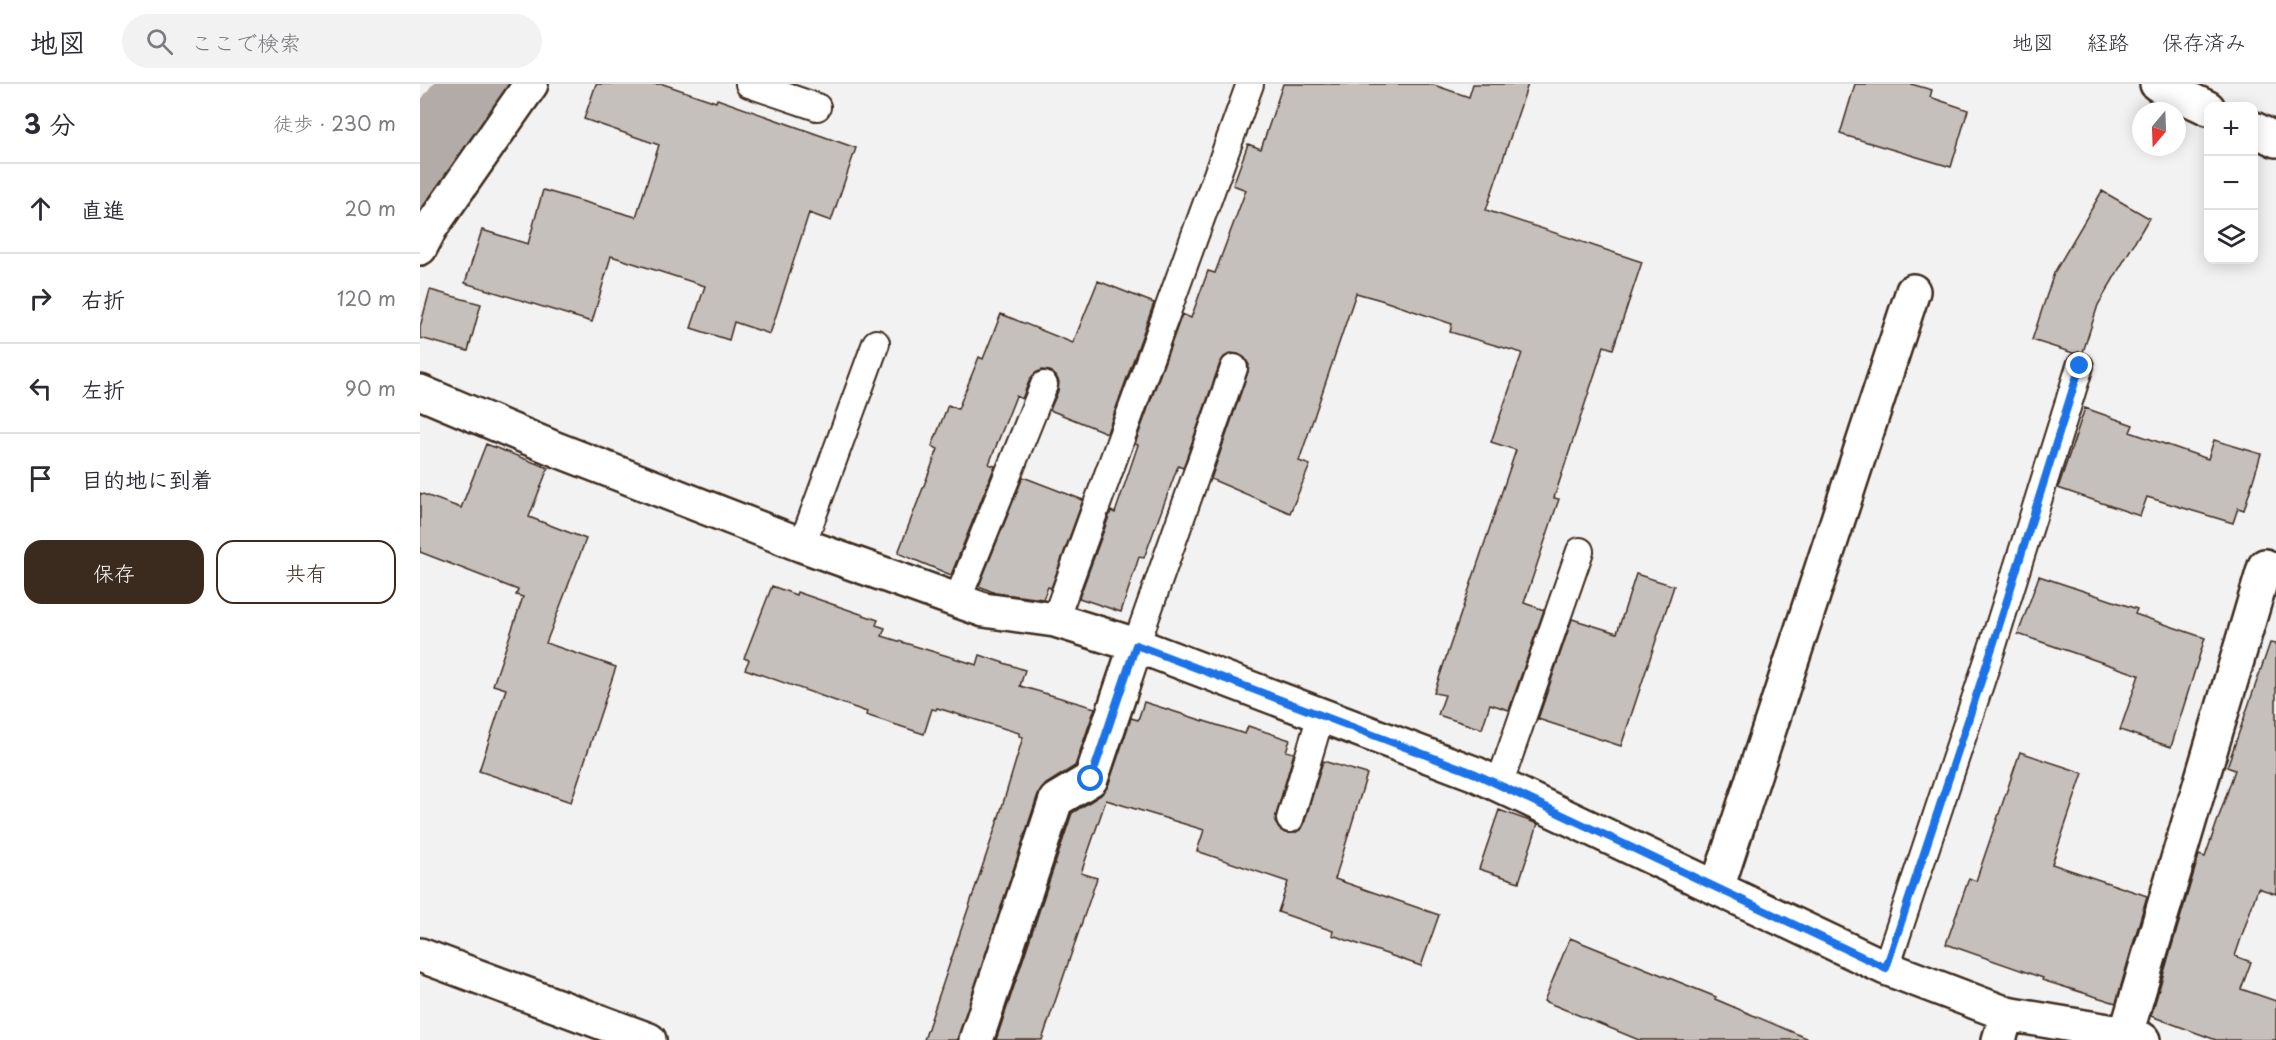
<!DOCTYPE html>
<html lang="ja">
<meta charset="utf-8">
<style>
body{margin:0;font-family:"Playpen Sans","Klee One",sans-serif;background:#f2f2f3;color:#2b2b33}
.controls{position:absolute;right:18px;top:18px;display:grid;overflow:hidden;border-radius:12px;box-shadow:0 3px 15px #0003}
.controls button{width:54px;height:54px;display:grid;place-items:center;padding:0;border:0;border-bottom:2px solid #e1e1e2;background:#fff;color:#2b2b33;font:30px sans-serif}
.compass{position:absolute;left:1712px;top:18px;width:54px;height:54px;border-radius:50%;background:#fff;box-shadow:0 3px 15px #0003;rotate:199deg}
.stop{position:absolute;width:18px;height:18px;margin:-14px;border:4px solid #1a73e8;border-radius:50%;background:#fff}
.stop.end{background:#1a73e8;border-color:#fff;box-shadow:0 2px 6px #0008}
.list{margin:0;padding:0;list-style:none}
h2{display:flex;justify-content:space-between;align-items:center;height:78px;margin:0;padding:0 24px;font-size:26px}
h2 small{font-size:20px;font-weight:400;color:#7c7c81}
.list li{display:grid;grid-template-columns:39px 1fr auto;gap:18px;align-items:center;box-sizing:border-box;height:90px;padding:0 24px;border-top:2px solid #e1e1e2}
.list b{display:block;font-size:22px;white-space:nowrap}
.list em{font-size:20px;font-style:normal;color:#7c7c81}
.actions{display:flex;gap:12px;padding:18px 24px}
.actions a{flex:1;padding:14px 0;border:2px solid #3b2a1e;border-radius:18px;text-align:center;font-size:21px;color:#3b2a1e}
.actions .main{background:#3b2a1e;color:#fff}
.icon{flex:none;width:33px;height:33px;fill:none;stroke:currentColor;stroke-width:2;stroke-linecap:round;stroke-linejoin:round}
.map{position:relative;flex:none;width:1856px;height:956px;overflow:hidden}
header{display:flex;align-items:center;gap:36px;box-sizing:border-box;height:84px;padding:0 30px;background:#fff;border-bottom:2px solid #e1e1e2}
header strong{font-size:28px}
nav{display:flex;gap:33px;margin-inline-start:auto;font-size:21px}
.search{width:420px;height:54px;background:#f2f2f3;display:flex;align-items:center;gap:15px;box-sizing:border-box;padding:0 21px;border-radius:33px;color:#7c7c81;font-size:22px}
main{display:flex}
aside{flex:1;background:#fff}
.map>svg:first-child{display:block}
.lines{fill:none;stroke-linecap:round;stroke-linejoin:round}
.river{stroke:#b2aba7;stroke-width:81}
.building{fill:#c6c0bd;stroke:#3b2a1e;stroke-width:1.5}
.lane-casing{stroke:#3b2a1e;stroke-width:30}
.street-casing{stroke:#3b2a1e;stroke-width:38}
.lane{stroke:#fff;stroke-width:26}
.street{stroke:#fff;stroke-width:33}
.route{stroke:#1a73e8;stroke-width:8}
</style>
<header>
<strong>地図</strong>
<div class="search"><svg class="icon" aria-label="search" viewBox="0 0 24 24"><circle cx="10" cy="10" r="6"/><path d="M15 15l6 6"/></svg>ここで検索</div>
<nav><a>地図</a><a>経路</a><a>保存済み</a></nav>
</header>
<main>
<aside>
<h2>3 分<small>徒歩 · 230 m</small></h2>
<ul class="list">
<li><svg class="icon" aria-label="ahead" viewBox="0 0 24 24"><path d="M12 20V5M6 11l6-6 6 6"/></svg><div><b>直進</b></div><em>20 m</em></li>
<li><svg class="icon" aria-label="right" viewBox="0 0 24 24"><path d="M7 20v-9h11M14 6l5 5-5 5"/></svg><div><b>右折</b></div><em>120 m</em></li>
<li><svg class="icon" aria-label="left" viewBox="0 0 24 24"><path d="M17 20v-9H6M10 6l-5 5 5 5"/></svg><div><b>左折</b></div><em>90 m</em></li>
<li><svg class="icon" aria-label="arrive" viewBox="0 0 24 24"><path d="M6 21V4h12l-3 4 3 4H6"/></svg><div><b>目的地に到着</b></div></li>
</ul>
<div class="actions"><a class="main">保存</a><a>共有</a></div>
</aside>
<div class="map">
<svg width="1856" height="956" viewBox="0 0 1856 956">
<rect width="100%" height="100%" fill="#f3f2f2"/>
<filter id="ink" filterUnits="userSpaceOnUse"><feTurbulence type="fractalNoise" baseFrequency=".0167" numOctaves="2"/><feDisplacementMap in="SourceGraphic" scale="12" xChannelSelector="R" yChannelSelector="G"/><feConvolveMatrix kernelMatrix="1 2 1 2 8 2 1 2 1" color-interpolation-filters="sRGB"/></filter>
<g filter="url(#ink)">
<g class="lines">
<path class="river" d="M 0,85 L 63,0"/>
</g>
<path class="building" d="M 176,0 L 243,0 L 296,18 L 297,15 L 436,64 L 411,137 L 389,129 L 350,250 L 314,238 L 309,256 L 271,244 L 285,202 L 191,172 L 172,238 L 45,199 L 62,146 L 108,160 L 123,106 L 216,133 L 239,61 L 164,35 Z
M 863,0 L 1011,0 L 1049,13 L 1053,0 L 1108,0 L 1066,126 L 1222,178 L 1193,265 L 1184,262 L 1134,414 L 1139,415 L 1104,519 L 1124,526 L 1089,626 L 1070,620 L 1062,645 L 1018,631 L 1025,611 L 1014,609 L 1096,366 L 1071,358 L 1102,269 L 1030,248 L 1032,240 L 961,216 L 936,209 L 879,377 L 890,381 L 870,429 L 791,395 L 828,288 L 829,281 L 825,274 L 818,270 L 811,269 L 804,273 L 800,279 L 763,384 L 758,382 L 724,474 L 719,473 L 701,528 L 659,514 L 691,427 L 695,429 L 718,361 L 715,360 L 762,230 L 771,234 L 788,187 L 795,189 L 826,106 L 813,101 L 828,60 L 841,65 Z
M 1435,0 L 1491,0 L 1512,6 L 1510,13 L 1548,26 L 1531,83 L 1420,50 Z
M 1682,107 L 1729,134 L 1678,221 L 1663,268 L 1653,269 L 1612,256 L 1634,189 Z
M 678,197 L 734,219 L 687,349 L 630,326 L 638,307 L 639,298 L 636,292 L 630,287 L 622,286 L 615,289 L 610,295 L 602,315 L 596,312 L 569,380 L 575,382 L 531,491 L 478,469 L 518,365 L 512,362 L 528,321 L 538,325 L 559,273 L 563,275 L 581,230 L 653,259 Z
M 10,206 L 61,220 L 48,267 L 0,254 L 0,243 Z
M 1665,324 L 1713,341 L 1710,348 L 1788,375 L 1794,356 L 1841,370 L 1824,426 L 1818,424 L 1813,439 L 1727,413 L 1720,432 L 1638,404 Z
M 66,360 L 128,384 L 109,433 L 166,455 L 126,559 L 196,583 L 151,718 L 59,687 L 86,605 L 73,601 L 103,513 L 96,511 L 98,506 L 0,468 L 0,409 L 41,424 Z
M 603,393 L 663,416 L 631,504 L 628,503 L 623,515 L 575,509 L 559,502 Z
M 1216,490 L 1254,502 L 1201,662 L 1118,635 L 1152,535 L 1197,549 Z
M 1619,492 L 1717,525 L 1715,530 L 1785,554 L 1751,663 L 1700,646 L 1719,591 L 1598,550 Z
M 352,502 L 376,511 L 377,508 L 458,536 L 456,541 L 465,544 L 462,552 L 557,581 L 560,571 L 605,586 L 600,602 L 675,624 L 655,682 L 626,700 L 618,710 L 538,956 L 504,956 L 578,736 L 603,653 L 599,652 L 599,649 L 517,624 L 516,626 L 512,625 L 504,650 L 446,631 L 447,628 L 325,585 L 329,576 L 324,574 Z
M 1850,559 L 1856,560 L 1856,810 L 1838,804 L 1815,872 L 1831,878 L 1821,905 L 1856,917 L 1856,956 L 1796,956 L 1731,932 L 1779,771 L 1785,773 L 1815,686 L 1807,683 Z
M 724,618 L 825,650 L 828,642 L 870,656 L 866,667 L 874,669 L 856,731 L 855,738 L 859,745 L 865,749 L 874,749 L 880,746 L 884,740 L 903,677 L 947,690 L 915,795 L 1019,831 L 1001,882 L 912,851 L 913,847 L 858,828 L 868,798 L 777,767 L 784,746 L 686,716 L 661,789 L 677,794 L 622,956 L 576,956 L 652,729 L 681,711 L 688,702 L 711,634 L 718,636 Z
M 1600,668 L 1663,689 L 1632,780 L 1727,812 L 1696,919 L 1622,896 L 1623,894 L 1526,860 L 1549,794 L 1556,797 Z
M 1079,726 L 1118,740 L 1099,798 L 1059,785 Z
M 1150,854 L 1296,913 L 1295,915 L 1391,956 L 1219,956 L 1124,917 Z"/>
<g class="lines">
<defs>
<path id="lane" d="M 329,0 L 397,23
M 382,461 L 456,259
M 537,517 L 624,301
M 635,536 L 830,0
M 716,561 L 814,284
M 1079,701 L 1160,467
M 870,735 L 901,631
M 1466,884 L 1574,558 L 1660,282"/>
<path id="street" d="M 1737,0 L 1788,24
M 1834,45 L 1856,56
M 0,164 L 11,143 L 111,0
M 0,308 L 138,366 L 382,461 L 564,526 L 635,536 L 716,561 L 1056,690 L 1466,884 L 1587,930 L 1706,950 L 1723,956
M 1297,804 L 1493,207
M 0,871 L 229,956
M 1706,950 L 1845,482
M 556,956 L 636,716 L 671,695 L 716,561
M 1579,956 L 1587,930"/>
</defs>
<use href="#lane" class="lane-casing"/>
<use href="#street" class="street-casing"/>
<use href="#lane" class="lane"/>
<use href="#street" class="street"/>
</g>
</g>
<g class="lines" filter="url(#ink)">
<path class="route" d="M 671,695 L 716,561 L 1056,690 L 1466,884 L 1574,558 L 1660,282"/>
</g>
</svg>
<div class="controls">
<button>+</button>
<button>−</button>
<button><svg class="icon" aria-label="layers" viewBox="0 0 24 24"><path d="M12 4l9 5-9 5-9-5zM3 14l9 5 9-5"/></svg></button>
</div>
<svg class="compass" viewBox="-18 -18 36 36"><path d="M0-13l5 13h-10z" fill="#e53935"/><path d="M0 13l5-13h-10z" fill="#7c7c81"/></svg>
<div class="stop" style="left:671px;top:695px"></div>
<div class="stop end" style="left:1660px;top:282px"></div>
</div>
</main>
